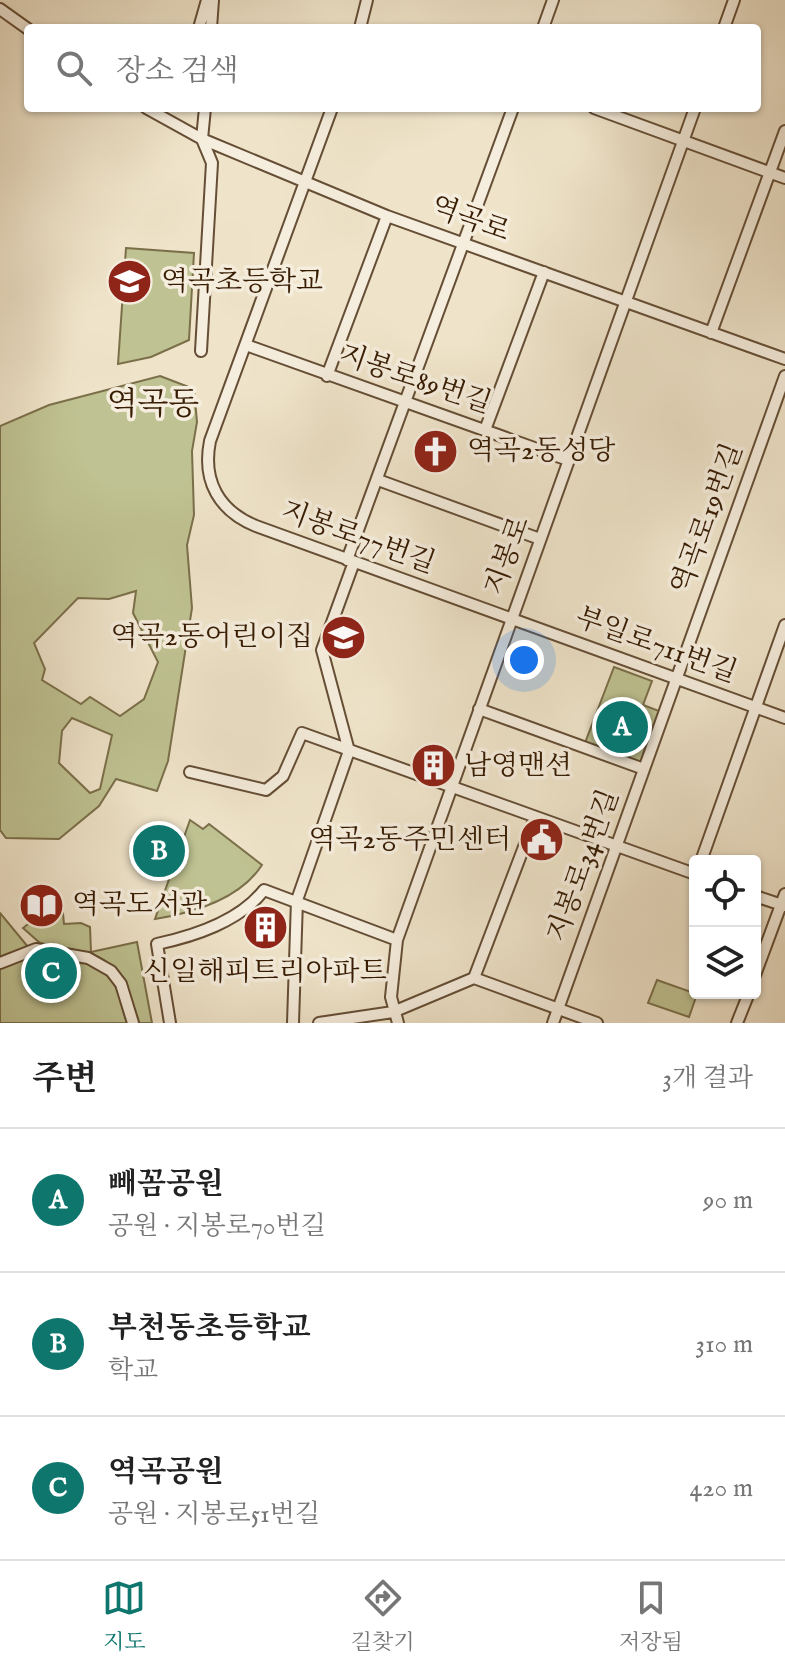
<!DOCTYPE html>
<html lang="ko">
<meta charset="utf-8">
<style>
body{margin:0;font-family:"IM FELL English","Noto Serif KR",serif;background:#f6f6f6;color:#222}
.controls{position:absolute;right:24px;bottom:24px;display:grid;overflow:hidden;border-radius:8px;box-shadow:0 2px 6px #0004}
.controls button{width:72px;height:72px;display:grid;place-items:center;padding:0;border:0;border-bottom:2px solid #e0e0e0;background:#fff;color:#222;font:40px sans-serif}
.you{position:absolute;left:524px;top:660px;width:28px;height:28px;margin:-20px;border:6px solid #fff;border-radius:50%;background:#1a73e8;box-shadow:0 0 0 12px #1a73e833}
.badge{display:grid;place-items:center;width:52px;height:52px;border-radius:50%;background:#0f766e;color:#fff;font-size:26px;font-weight:700}
.pin{position:absolute;translate:-50% -50%;border:4px solid #fff;box-shadow:0 2px 8px #0006}
.list{margin:0;padding:0;list-style:none}
h2{display:flex;justify-content:space-between;align-items:center;height:104px;margin:0;padding:0 32px;font-size:34px}
h2 small{font-size:26px;font-weight:400;color:#767676}
.list li{display:grid;grid-template-columns:52px 1fr auto;gap:24px;align-items:center;box-sizing:border-box;height:144px;padding:0 32px;border-top:2px solid #e0e0e0}
.list b{display:block;font-size:30px;white-space:nowrap}
.list p{margin:0;font-size:26px;white-space:nowrap;color:#767676}
.list em{font-size:26px;font-style:normal;color:#767676}
.icon{flex:none;width:44px;height:44px;fill:none;stroke:currentColor;stroke-width:2;stroke-linecap:round;stroke-linejoin:round}
.map{position:relative;flex:none;width:785px;height:1023px;overflow:hidden}
.search{position:absolute;background:#fff;box-shadow:0 2px 6px #0004;left:24px;right:24px;top:24px;height:88px;display:flex;align-items:center;gap:20px;box-sizing:border-box;padding:0 28px;border-radius:8px;color:#767676;font-size:30px}
.sheet{height:536px;background:#fff}
nav{display:flex;justify-content:space-around;align-items:center;box-sizing:border-box;height:112px;border-top:2px solid #e0e0e0;background:#fff;font-size:22px;color:#767676}
nav a{display:grid;justify-items:center;gap:4px}
nav .on{color:#0f766e}
.map>svg:first-child{display:block}
.green{fill:#bfc292;stroke:#7b6f4a;stroke-width:2;fill-rule:evenodd}
.lines{fill:none;stroke-linecap:round;stroke-linejoin:round}
.minor-casing{stroke:#654e35;stroke-width:14}
.minor{stroke:#f5eddd;stroke-width:10}
.labels{text-anchor:middle;dominant-baseline:central;stroke-width:7;stroke-linejoin:round;paint-order:stroke}
.street-label{font-size:28px;fill:#371c03;stroke:#f5eddd}
.poi-label{font-size:28px;fill:#371c03;stroke:#f5eddd;text-anchor:start}
.quarter-label{font-size:32px;fill:#371c03;stroke:#f5eddd}
</style>
<div class="map">
<svg width="785" height="1023" viewBox="0 0 785 1023">
<rect width="100%" height="100%" fill="#efe4ca"/>
<filter id="stains"><feTurbulence type="fractalNoise" baseFrequency=".0025" numOctaves="4"/><feColorMatrix values="0 0 0 0 .2 0 0 0 0 .09 0 0 0 0 .02 0 0 0 .5 -.17"/></filter>
<radialGradient id="worn" r=".72"><stop offset=".6" stop-color="#630" stop-opacity="0"/><stop offset="1" stop-color="#630" stop-opacity=".3"/></radialGradient>
<path class="green" d="M 126,248 L 194,253 L 189,340 L 151,357 L 118,364 Z
M 160,376 L 194,389 L 197,422 L 192,451 L 194,515 L 187,545 L 192,608 L 168,761 L 157,791 L 116,779 L 99,806 L 59,839 L 6,838 L 0,830 L 0,426 L 49,405 ZM 136,591 L 133,613 L 158,662 L 144,699 L 120,716 L 90,697 L 81,704 L 42,680 L 45,669 L 34,643 L 78,598 L 109,599 ZM 72,718 L 112,735 L 100,789 L 90,793 L 59,763 L 62,731 Z
M 614,667 L 652,681 L 643,705 L 659,711 L 640,763 L 585,743 Z
M 190,820 L 203,829 L 209,824 L 262,865 C 240,899 192,913 155,919 Z
M 46,910 L 63,913 L 64,924 L 81,923 L 90,927 L 91,952 L 137,942 L 152,1023 L 139,1023 L 125,981 L 104,960 L 91,953 L 40,943 L 23,928 Z
M 0,913 L 33,953 C 64,957 104,957 118,992 C 122,1003 122,1013 128,1023 L 0,1023 Z
M 657,980 L 697,994 L 689,1017 L 648,1003 Z"/>
<g class="lines">
<defs>
<path id="minor" d="M 0,9 L 28,29
M 199,28 L 207,0
M 211,28 L 213,0
M 360,28 L 367,0
M 543,28 L 553,0
M 724,28 L 734,0
M 146,108 L 202,139 L 387,216 L 785,359
M 332,108 L 210,441 C 202,481 219,511 256,526 L 785,718
M 594,108 L 785,178
M 711,333 L 785,131
M 246,345 L 568,460
M 201,351 L 212,163 L 202,139 L 205,108
M 327,376 L 387,216
M 485,430 L 544,272
M 378,480 L 540,539
M 347,560 L 513,108
M 479,709 L 644,769
M 349,751 L 322,650 L 354,562
M 190,772 L 266,790 L 283,776 L 302,733 L 695,874
M 701,861 L 785,625
M 755,896 L 785,906
M 0,963 L 36,949 L 88,958 L 111,971 L 121,984 L 133,1023
M 755,975 L 785,894
M 474,978 L 535,818
M 170,1023 L 157,944 C 194,936 239,922 264,890 L 397,940
M 293,1023 L 297,900 L 349,751
M 319,1023 L 393,1012 L 474,978 L 597,1023
M 398,1023 L 391,997 L 397,940 L 695,108
M 553,1023 L 785,376
M 737,1023 L 749,993"/>
</defs>
<use href="#minor" class="minor-casing"/>
<use href="#minor" class="minor"/>
</g>
<defs>
<symbol id="school-disc" viewBox="-11 -11 22 22"><circle r="9.5" fill="#8f2418" stroke="#f5eddd"/><path d="M0-5L7-2L0 1L-7-2ZM-4 1L0 2.5L4 1V4Q0 6-4 4Z" fill="#fff"/></symbol>
<symbol id="church-disc" viewBox="-11 -11 22 22"><circle r="9.5" fill="#8f2418" stroke="#f5eddd"/><path d="M-1.2-6h2.4v3.5h3.3v2.4h-3.3V6h-2.4V-.1h-3.3v-2.4h3.3Z" fill="#fff"/></symbol>
<symbol id="building-disc" viewBox="-11 -11 22 22"><circle r="9.5" fill="#8f2418" stroke="#f5eddd"/><path d="M-4-6H4V6H1V3H-1V6H-4ZM-2.5-4.3h1.7v1.8h-1.7ZM.8-4.3h1.7v1.8H.8ZM-2.5-1h1.7V.8h-1.7ZM.8-1h1.7V.8H.8Z" fill="#fff"/></symbol>
<symbol id="civic-disc" viewBox="-11 -11 22 22"><circle r="9.5" fill="#8f2418" stroke="#f5eddd"/><path d="M-.6-6.5H3V-4.5H.6V-3L4-1V1h2V6H-6V1h2V-1L-.6-3ZM-1.2 2.5V6h2.4V2.5Z" fill="#fff"/></symbol>
<symbol id="library-disc" viewBox="-11 -11 22 22"><circle r="9.5" fill="#8f2418" stroke="#f5eddd"/><path d="M-6-4Q-3-5.5-.7-3.5V5Q-3 3-6 4ZM6-4Q3-5.5 .7-3.5V5Q3 3 6 4Z" fill="#fff"/></symbol>
</defs>
<g fill-rule="evenodd">
<use href="#school-disc" x="104" y="256" width="51" height="51"/>
<use href="#church-disc" x="410" y="426" width="51" height="51"/>
<use href="#school-disc" x="318" y="612" width="51" height="51"/>
<use href="#building-disc" x="408" y="740" width="51" height="51"/>
<use href="#civic-disc" x="516" y="814" width="51" height="51"/>
<use href="#library-disc" x="16" y="880" width="51" height="51"/>
<use href="#building-disc" x="240" y="902" width="51" height="51"/>
</g>
<g class="labels">
<g class="street-label">
<text transform="translate(470 220) rotate(20)">역곡로</text>
<text transform="translate(415 380) rotate(19)">지봉로89번길</text>
<text transform="translate(708 519) rotate(-70)">역곡로19번길</text>
<text transform="translate(358 538) rotate(20)">지봉로77번길</text>
<text transform="translate(508 556) rotate(-70)">지봉로</text>
<text transform="translate(656 646) rotate(20)">부일로711번길</text>
<text transform="translate(584 866) rotate(-70)">지봉로34번길</text>
</g>
<g class="poi-label">
<text x="161" y="282">역곡초등학교</text>
<text x="467" y="451">역곡2동성당</text>
<text x="313" y="637" text-anchor="end">역곡2동어린이집</text>
<text x="464" y="766">남영맨션</text>
<text x="511" y="840" text-anchor="end">역곡2동주민센터</text>
<text x="72" y="905">역곡도서관</text>
<text x="265" y="972" text-anchor="middle">신일해피트리아파트</text>
</g>
<g class="quarter-label">
<text x="153" y="405">역곡동</text>
</g>
</g>
<rect width="100%" height="100%" filter="url(#stains)"/>
<rect width="100%" height="100%" fill="url(#worn)"/>
</svg>
<div class="controls">
<button><svg class="icon" aria-label="locate" viewBox="0 0 24 24"><circle cx="12" cy="12" r="6"/><path d="M12 2v4M12 18v4M2 12h4M18 12h4"/></svg></button>
<button><svg class="icon" aria-label="layers" viewBox="0 0 24 24"><path d="M12 4l9 5-9 5-9-5zM3 14l9 5 9-5"/></svg></button>
</div>
<div class="you"></div>
<div class="pin badge" style="left:622px;top:727px">A</div>
<div class="pin badge" style="left:159px;top:851px">B</div>
<div class="pin badge" style="left:51px;top:973px">C</div>
<div class="search"><svg class="icon" aria-label="search" viewBox="0 0 24 24"><circle cx="10" cy="10" r="6"/><path d="M15 15l6 6"/></svg>장소 검색</div>
</div>
<section class="sheet">
<h2>주변<small>3개 결과</small></h2>
<ul class="list">
<li><span class="badge">A</span><div><b>빼꼼공원</b><p>공원 · 지봉로70번길</p></div><em>90 m</em></li>
<li><span class="badge">B</span><div><b>부천동초등학교</b><p>학교</p></div><em>310 m</em></li>
<li><span class="badge">C</span><div><b>역곡공원</b><p>공원 · 지봉로51번길</p></div><em>420 m</em></li>
</ul>
</section>
<nav>
<a class="on"><svg class="icon" aria-label="map" viewBox="0 0 24 24"><path d="M3 6l6-2 6 2 6-2v14l-6 2-6-2-6 2zM9 4v14M15 6v14"/></svg>지도</a>
<a><svg class="icon" aria-label="directions" viewBox="0 0 24 24"><path d="M12 3l9 9-9 9-9-9zM9 14v-3h6M13 9l2 2-2 2"/></svg>길찾기</a>
<a><svg class="icon" aria-label="saved" viewBox="0 0 24 24"><path d="M7 4h10v16l-5-4-5 4z"/></svg>저장됨</a>
</nav>
